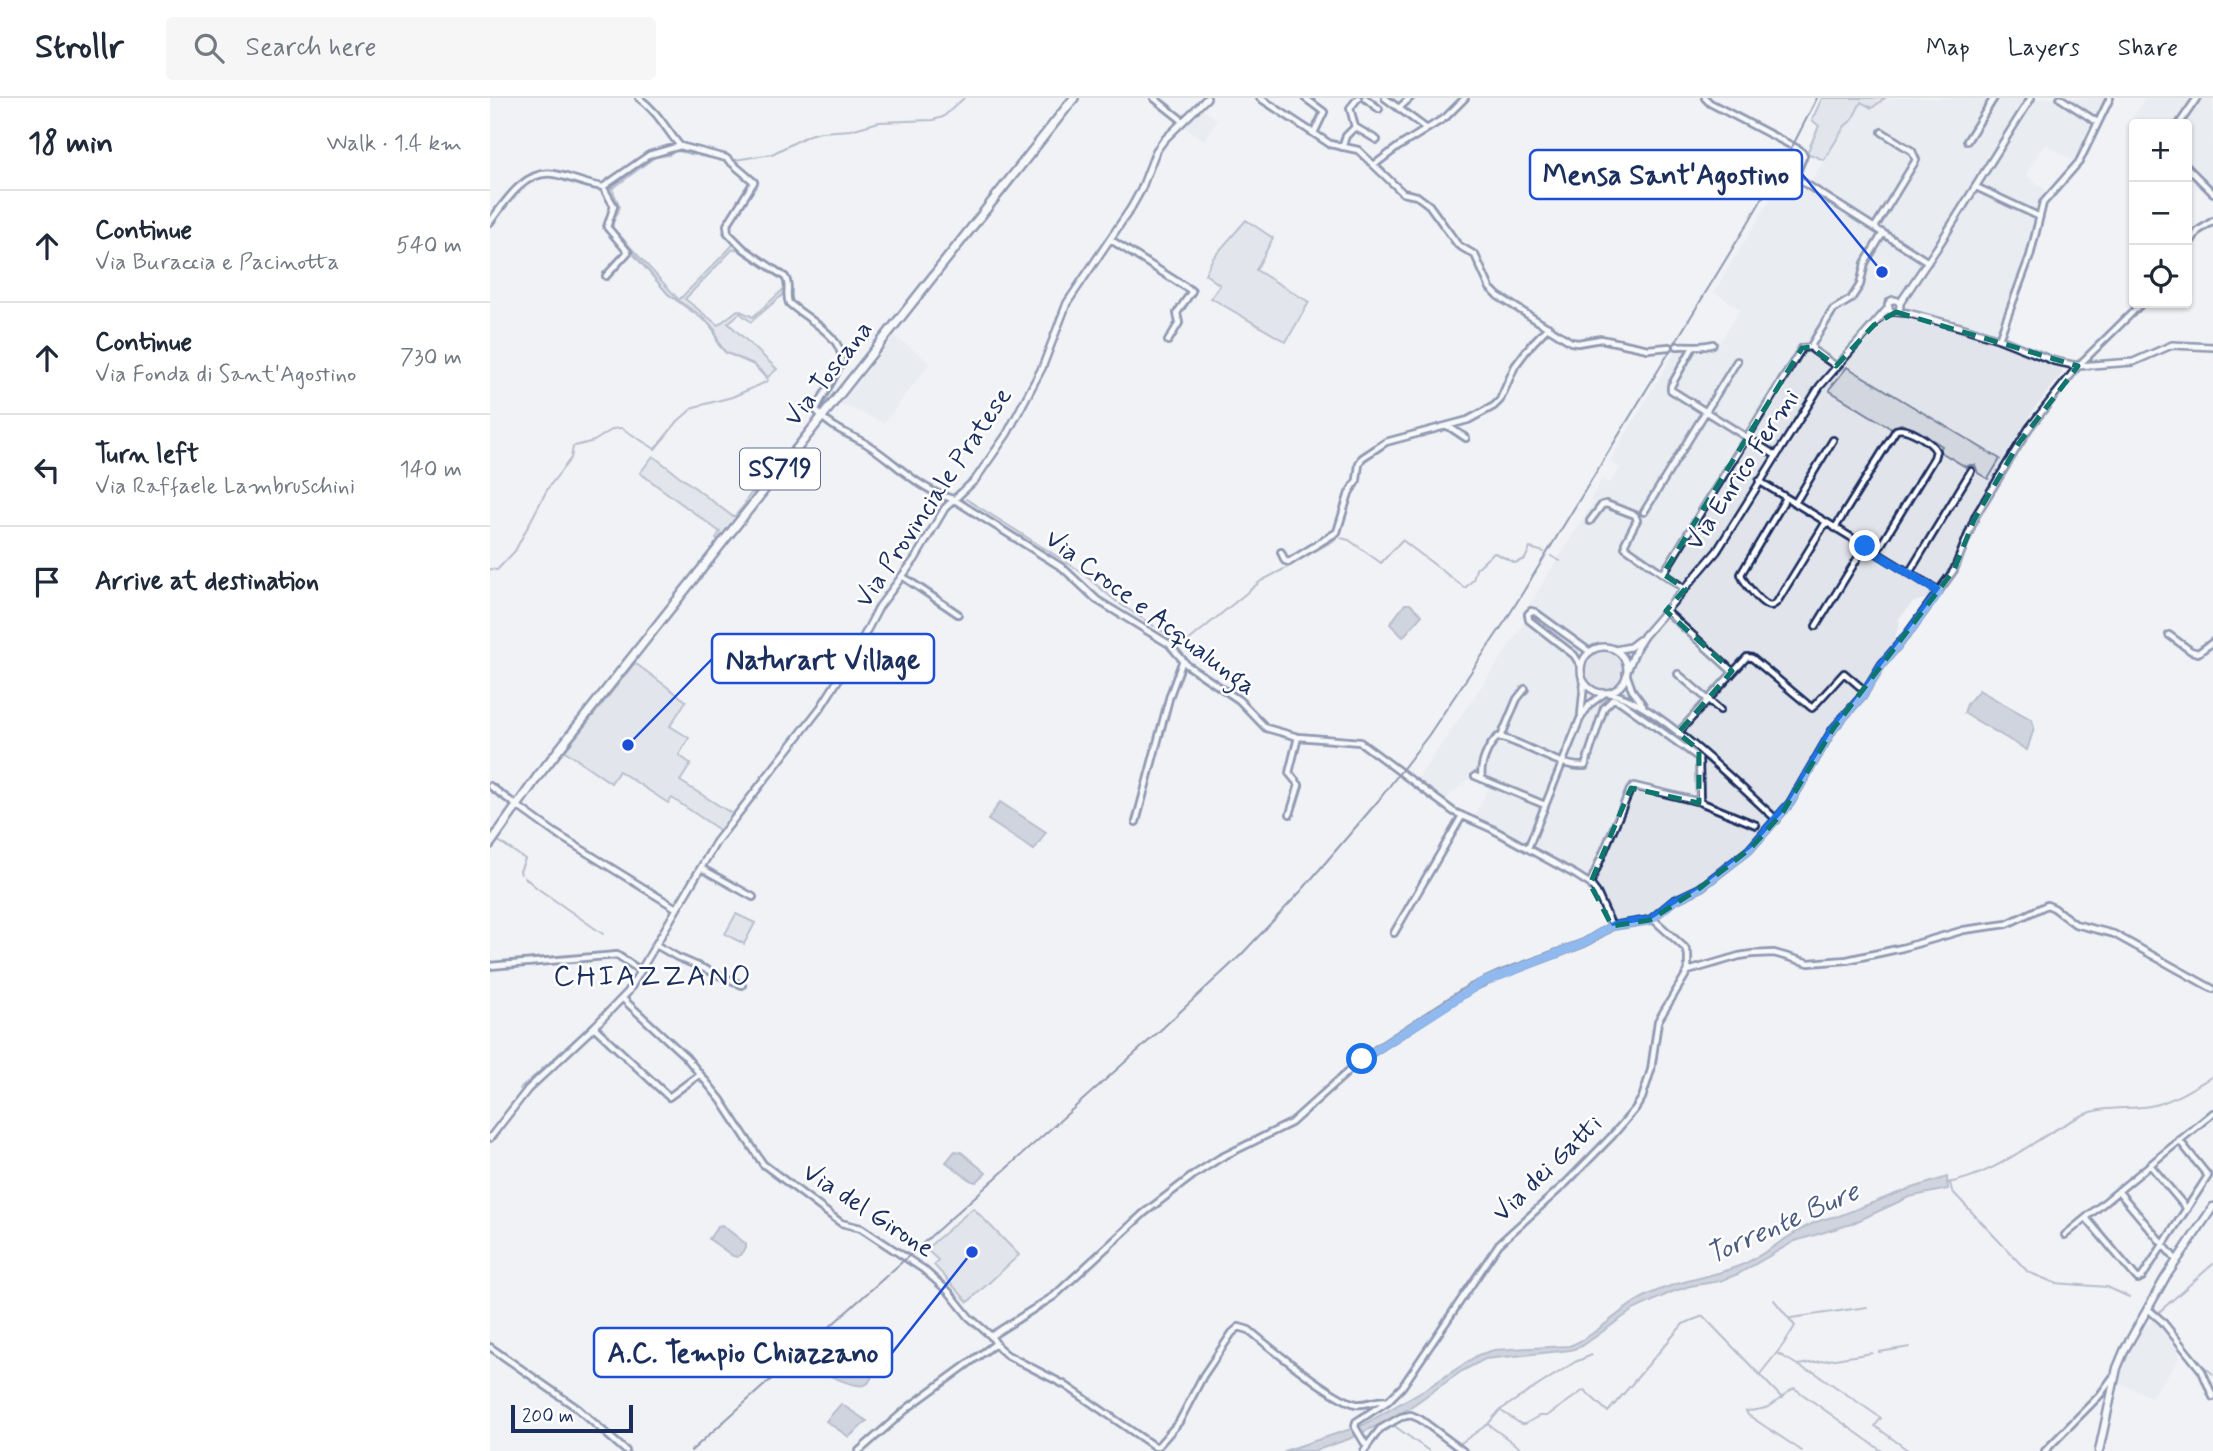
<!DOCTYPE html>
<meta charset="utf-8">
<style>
body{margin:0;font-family:Mynerve,sans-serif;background:#f6f6f7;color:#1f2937}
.controls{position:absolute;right:21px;top:21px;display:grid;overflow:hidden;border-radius:7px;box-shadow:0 2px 5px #0004}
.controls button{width:63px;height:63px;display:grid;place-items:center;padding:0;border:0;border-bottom:2px solid #e0e1e3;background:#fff;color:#1f2937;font:35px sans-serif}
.scale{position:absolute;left:21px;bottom:18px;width:122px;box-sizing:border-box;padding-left:7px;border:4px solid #1b2f5e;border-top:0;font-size:19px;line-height:24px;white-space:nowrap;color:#1b2f5e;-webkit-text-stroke:5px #fff;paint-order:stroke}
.stop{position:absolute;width:21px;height:21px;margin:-16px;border:5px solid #1a73e8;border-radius:50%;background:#fff}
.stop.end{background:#1a73e8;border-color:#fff;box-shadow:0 2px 7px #0008}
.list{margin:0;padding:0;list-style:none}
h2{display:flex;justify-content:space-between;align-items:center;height:91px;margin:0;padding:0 28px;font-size:30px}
h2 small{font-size:23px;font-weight:400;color:#747a83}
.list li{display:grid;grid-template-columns:46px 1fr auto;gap:21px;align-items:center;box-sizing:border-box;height:112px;padding:0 28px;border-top:2px solid #e0e1e3}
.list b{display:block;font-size:26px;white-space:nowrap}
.list p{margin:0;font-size:23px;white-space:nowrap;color:#747a83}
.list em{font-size:23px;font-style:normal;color:#747a83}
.icon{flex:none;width:38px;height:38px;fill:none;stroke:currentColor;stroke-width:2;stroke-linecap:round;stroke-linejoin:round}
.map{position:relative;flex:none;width:1723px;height:1353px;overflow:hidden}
header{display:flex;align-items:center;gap:42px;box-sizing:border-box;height:98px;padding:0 35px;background:#fff;border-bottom:2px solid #e0e1e3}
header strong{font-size:33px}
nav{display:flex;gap:38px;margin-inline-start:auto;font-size:24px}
.search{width:490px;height:63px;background:#f6f6f7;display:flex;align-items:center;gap:18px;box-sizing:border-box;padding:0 24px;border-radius:7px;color:#747a83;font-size:26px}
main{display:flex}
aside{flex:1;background:#fff}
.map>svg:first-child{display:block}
.built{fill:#e1e4ea}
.green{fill:#d2d6df;stroke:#76829e;stroke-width:2;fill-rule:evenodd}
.water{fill:#a8b0c2;stroke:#707c9a;stroke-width:2}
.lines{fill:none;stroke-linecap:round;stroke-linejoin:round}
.stream{stroke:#707c9a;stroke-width:2}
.minor-casing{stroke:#1b2f5e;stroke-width:10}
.tertiary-casing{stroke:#1b2f5e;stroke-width:10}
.secondary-casing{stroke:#1b2f5e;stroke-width:11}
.primary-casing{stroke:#1b2f5e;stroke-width:12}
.minor{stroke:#fff;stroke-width:4.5}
.tertiary{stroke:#fff;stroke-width:5}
.secondary{stroke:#fff;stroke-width:6}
.primary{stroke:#fff;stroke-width:7}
.rail{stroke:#1b2f5e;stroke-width:2}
.route{stroke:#1a73e8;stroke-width:9}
.marked{fill:none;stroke:#0f766e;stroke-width:5;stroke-dasharray:14 9;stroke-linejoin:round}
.labels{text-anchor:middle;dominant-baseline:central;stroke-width:5;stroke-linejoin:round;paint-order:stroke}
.shield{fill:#fff;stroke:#5f6d8e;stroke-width:2}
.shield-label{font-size:24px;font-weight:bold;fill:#1b2f5e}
.street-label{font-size:26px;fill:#1b2f5e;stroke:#fff}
.water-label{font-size:28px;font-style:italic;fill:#4c5c81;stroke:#fff}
.quarter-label{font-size:30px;letter-spacing:2px;fill:#1b2f5e;stroke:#fff}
.leader{fill:none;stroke:#1d4ed8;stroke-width:2.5}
.callout-dot{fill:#1d4ed8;stroke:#fff;stroke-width:2.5}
.callout{fill:#fff;stroke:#1d4ed8;stroke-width:2.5}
.callout-label{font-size:28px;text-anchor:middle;font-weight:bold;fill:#1b2f5e}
</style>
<header>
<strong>Strollr</strong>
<div class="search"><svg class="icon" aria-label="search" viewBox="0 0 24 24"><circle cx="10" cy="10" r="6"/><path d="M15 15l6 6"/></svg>Search here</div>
<nav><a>Map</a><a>Layers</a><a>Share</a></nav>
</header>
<main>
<aside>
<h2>18 min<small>Walk · 1.4 km</small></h2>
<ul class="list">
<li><svg class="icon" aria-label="ahead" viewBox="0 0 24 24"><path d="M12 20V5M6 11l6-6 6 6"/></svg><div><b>Continue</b><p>Via Buraccia e Pacinotta</p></div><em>540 m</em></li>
<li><svg class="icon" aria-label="ahead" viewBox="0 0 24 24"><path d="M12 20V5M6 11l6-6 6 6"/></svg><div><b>Continue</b><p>Via Fonda di Sant'Agostino</p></div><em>730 m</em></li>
<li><svg class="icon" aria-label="left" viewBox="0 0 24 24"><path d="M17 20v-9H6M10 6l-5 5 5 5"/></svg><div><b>Turn left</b><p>Via Raffaele Lambruschini</p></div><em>140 m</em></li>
<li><svg class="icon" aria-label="arrive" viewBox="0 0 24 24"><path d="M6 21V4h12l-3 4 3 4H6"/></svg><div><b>Arrive at destination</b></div></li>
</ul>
</aside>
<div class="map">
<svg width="1723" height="1353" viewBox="0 0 1723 1353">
<rect width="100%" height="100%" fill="#f1f2f5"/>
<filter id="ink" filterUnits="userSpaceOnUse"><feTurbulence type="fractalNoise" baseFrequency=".0143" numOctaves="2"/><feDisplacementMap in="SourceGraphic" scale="14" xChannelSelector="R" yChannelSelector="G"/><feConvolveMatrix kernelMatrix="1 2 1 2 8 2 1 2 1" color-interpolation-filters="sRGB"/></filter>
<g filter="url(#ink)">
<path class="built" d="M 1395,0 L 1623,0 L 1615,11 L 1601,44 L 1589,66 L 1555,46 L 1536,76 L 1560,96 L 1555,105 L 1546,137 L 1515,234 L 1572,272 L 1573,275 L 1545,310 L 1514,359 L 1519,367 L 1487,420 L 1466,476 L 1451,496 L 1422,505 L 1408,522 L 1410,524 L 1402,549 L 1369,597 L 1341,628 L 1294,708 L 1263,744 L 1250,756 L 1235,764 L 1206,790 L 1182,799 L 1165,816 L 1156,821 L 1126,823 L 1106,790 L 1090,775 L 983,720 L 999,689 L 979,680 L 954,703 L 927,682 L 1034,526 L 1032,518 L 1034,512 L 1039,507 L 1103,404 L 1100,402 L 1112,381 L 1120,385 L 1130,370 L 1120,363 L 1187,250 L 1227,249 L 1250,211 L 1224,194 L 1290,85 L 1310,97 L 1323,80 L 1371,3 L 1384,11 Z
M 1656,0 L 1723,0 L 1723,99 L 1718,97 L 1697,75 L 1697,26 L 1644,26 L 1644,33 L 1637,28 Z
M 711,10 L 728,22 L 714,42 L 693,28 Z
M 405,238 L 440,265 L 394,325 L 351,306 Z
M 1666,1220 L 1688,1248 L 1689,1262 L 1661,1299 L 1628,1284 L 1632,1267 L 1653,1229 Z"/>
<path class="green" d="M 1332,0 L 1395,0 L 1382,10 L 1371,4 L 1362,22 L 1355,28 L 1334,62 L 1317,55 L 1329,28 L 1322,22 Z
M 177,55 L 179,57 L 165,59 L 122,91 L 130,109 L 123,125 L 123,130 L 189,202 L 242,148 L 243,145 L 233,135 L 235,134 L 253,152 L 293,179 L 296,185 L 297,193 L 261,224 L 250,215 L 238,225 L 287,271 L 278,279 L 262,265 L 236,255 L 229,245 L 225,232 L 220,226 L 212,218 L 178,196 L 120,128 C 126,110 132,111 119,93 L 120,91 L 159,60 ZM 247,151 L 294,181 L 296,189 L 263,219 L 248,212 L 228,227 L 195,201 L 242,152 Z
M 756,122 L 783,140 L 766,172 L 819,204 L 796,244 L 721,200 L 730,187 L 715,176 L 723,160 Z
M 1357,269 L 1510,361 L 1498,381 L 1488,375 L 1485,367 L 1480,367 L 1476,369 L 1449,353 L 1452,348 L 1444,343 L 1442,344 L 1411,326 L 1402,331 L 1340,293 L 1340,290 Z
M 163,358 L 242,418 L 245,418 L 256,405 L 255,404 L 262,394 L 266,397 L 229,443 L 226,440 L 230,434 L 150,375 Z
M1094 572a20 20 0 1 1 40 0a20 20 0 1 1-40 0Z
M 145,565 L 196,603 L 180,628 L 199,640 L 189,657 L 201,666 L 190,683 L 244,717 L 231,733 L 182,700 L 178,705 L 129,673 L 121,685 L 75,653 Z
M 246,816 L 265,825 L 254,846 L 235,836 Z
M 483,1110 L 529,1157 L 478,1204 L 444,1167 L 448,1162 L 436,1151 Z"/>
<path class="water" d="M 915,506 L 920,506 L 932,517 L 913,539 L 900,526 Z
M 1489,592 L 1542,622 L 1544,630 L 1537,652 L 1474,615 L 1477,606 Z
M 510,704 L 556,734 L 544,752 L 498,722 Z
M 465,1053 L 471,1054 L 496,1075 L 486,1084 L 480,1082 L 456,1064 Z
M 1457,1079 L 1458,1091 L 1419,1099 L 1361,1126 L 1305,1143 L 1248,1176 L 1230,1183 L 1200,1188 L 1182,1194 L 1143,1212 L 1092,1248 L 1081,1252 L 995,1261 L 972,1273 L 909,1317 L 859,1341 L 824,1353 L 794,1353 L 873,1327 L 942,1287 L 988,1257 L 1004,1252 L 1079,1248 C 1108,1237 1129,1211 1156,1198 C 1189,1181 1225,1180 1258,1164 C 1288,1149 1314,1122 1349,1118 L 1413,1093 Z
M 232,1127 L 256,1146 L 256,1150 L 248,1159 L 243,1158 L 219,1141 L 228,1128 Z
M 342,1247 L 383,1269 L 384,1272 C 383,1276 381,1283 377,1286 C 366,1293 330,1273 319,1267 Z
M 351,1306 L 377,1323 L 359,1339 L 336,1323 Z"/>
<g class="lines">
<path class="stream" d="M 175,54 L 188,53 L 205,57
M 209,58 L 234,62
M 245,62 L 282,56 L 319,37 L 331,34 L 361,32 L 389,24 L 443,22 L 453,19 L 474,0
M 121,123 L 128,108 L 119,94 L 119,90 L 157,61
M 124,134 L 179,197 L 218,225 L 224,233 L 228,246 L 235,254 L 264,267 L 278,282
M 133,331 L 165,351 L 188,323 L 204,309 L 242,299 L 276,284
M 85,348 L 104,343 L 123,331 L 131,330
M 476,401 L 584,469
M 851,440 L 859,442 L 891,465 L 912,442 L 975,490 L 983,482 L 986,471 L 1002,456 L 1005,455 L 1025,465 L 1035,461 L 1040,450 L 1054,454
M 1061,458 L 1070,463
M 802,466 L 847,441
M 586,470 L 627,504
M 0,471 L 7,472 L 25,453 L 58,390 L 81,360 L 83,349
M 630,506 L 664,528
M 667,530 L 689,543 L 697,544 L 771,483 L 800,468
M 7,742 L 35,761 L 30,773 L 31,776
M 34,779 L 47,790 L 113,836
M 30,991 L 114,915
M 1457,1085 C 1508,1077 1545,1039 1591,1018 C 1614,1007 1636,1012 1660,1008 C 1682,1004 1704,989 1723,978
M 1460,1085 L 1462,1093 L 1538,1174 L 1565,1185 L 1617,1189 L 1639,1199
M 1664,1210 L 1711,1266 L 1723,1276
M 1669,1214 L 1723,1166
M 1301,1220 L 1377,1209
M 1389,1254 L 1420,1249
M 1287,1255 L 1318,1273 L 1324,1274 L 1391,1320 L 1385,1328 L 1419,1353
M 1308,1267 L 1382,1255
M 1270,1276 L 1293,1247 L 1305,1228 L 1284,1202
M 1011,1313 L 1031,1326 L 1035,1326 L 1049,1318 L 1057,1318 L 1094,1292 L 1118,1314 L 1193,1226 L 1213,1218 L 1292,1300
M 903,1327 L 939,1353
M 999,1327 L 1034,1353
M 968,1347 L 998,1326 L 1010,1312 L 1085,1264 L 1102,1257
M 961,1353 L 965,1350
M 1312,1353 L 1258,1317 L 1256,1313 C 1287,1311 1282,1304 1304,1290 L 1392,1353"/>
<defs>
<path id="minor" d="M 149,0 C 168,14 175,30 190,48
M 664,0 L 693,23
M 770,0 L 840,46 L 868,52 L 913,95 L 927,98 L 939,107 L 968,147 L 985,157 L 1000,190 L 1008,198 L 1081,244 L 1088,245 L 1111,241 L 1158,251 L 1179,249
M 815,0 L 834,14 L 824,35
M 875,0 L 889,11
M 895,0 L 937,31
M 1215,0 L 1220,5 L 1310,52 L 1314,57 L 1306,76 L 1308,81 L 1438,164
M 1570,0 L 1607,24
M 909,10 L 920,0
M 1689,26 L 1707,0
M 865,29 L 860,10 L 868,0
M 1477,43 L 1504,0
M 852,49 L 856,38 L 865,29 L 887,42
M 884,67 L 908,49 L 956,19 L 975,0
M 1697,69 L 1723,95
M 113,89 L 124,108 L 117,129 L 138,154 L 116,178
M 1486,89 L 1548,118
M 0,124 C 15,104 35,71 64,76 C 81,79 96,87 113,89 L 159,57 L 190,48 L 236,60 L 264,84 L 237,127 L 238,135 L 254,151 L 295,179 C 301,187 295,196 299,205 C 315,220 359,241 350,266 C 344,282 333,296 326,312 C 339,329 357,335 375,345 C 405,363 428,392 463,401 L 573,470 L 607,502 L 679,546 L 697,567 L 749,602 L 776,630 L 808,639 L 870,644 L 964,714 L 1002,731 L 1086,777 L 1100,786 L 1107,795 L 1122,828
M 1385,129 L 1426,62 L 1422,53 L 1392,34
M 621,142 L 702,193 L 687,215 L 689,225 L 678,243
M 1697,149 L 1708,133 L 1723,123
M 1509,241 L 1540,158 L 1553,105 L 1589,64 L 1620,0
M 1187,248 C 1200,247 1211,250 1223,246
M 1203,249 L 1181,288 L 1181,292 L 1285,357
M 1346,268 L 1323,252 L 1322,246 L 1343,212 L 1361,201 L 1370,187 L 1375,165 L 1393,135
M 958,328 L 976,340
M 1269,383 L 1449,493
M 1296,400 L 1251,476 C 1253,484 1269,503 1277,507 C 1282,509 1283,507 1287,504 L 1336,424
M 1305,405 L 1343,342
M 1154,414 L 1247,263
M 1100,423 L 1112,407 L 1116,406 L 1145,417 L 1147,422 L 1135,445 L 1135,449 L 1195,491
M 1345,430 L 1406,332 C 1416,328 1441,343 1446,353 L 1444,360 L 1386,455
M 791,454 L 795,463 L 799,464 L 847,434 L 859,395 L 867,382 L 869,366 L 872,360 L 896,344 L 978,322 L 1004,308 L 1010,302 L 1025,268 L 1040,248 L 1058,229
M 1419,475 L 1481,373
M 1173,476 L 1312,250 L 1321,249
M 412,478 L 468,516
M 1176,513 L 1242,573
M 1326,528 L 1375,448
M 1679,537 L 1701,553 L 1708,555 L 1723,544
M 1091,568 L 1084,557 L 1039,522 L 1038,516 L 1041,513 L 1045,514 L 1100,554
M 1136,575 L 1142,592 L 1153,607
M 1188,576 L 1230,612
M 1118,595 C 1162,600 1251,690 1287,722
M 1091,617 L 1094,585
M 1188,635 L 1257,559 L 1262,560 L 1322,610 L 1354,575 L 1375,593
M 1011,639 L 1027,601 L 1035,591
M 1209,660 L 1210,704
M 985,678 L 1055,707
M 992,681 C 989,668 998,647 1008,639 C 1035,644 1068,670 1095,668 L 1114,610 L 1123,601 L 1131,604 L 1209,660
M 0,688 L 26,707
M 800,716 L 809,687 L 799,675 L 808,639
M 646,724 L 680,597 L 693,562
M 1038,750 L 1090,621 L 1100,606 L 1115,595
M 211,770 L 263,799
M 1100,786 L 1140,692 L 1144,688 L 1210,704 L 1266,727
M 904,835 L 972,718
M 166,847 L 187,859 L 252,887
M 0,868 L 127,857 L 151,873
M 1198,873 L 1249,858 L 1262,856 L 1284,855 L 1319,865 L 1357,862 L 1412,850 L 1474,832 L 1517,826 L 1557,807 L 1564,810 L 1585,826 L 1624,836 L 1723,891
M 133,901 L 196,959 L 231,1002 L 273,1066 L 351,1125 L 371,1130 L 433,1171 L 459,1194 L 479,1219 L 501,1238 L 509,1250 L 517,1257 L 575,1287 L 665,1349 L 669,1347 L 689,1324 L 713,1278 L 742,1235 L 749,1229 L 759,1232 C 779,1249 843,1301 866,1306 C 877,1308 887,1300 898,1303
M 104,929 L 179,999 L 210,976
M 1660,1067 L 1697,1111
M 1628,1093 L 1687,1163
M 1596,1120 L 1646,1179 L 1648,1181 L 1652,1179 L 1718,1078 L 1689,1042
M 1575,1137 L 1723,1015
M 1658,1211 L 1672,1223 L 1712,1273 L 1723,1299
M 501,1238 L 564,1198 L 654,1115 L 705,1076 L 730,1060 L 801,1025 L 872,961 L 981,890 L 1009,877 L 1094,845 L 1122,828 L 1160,822 L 1183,803 L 1210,790 L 1259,752 L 1300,705 L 1343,631 L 1372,598 L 1392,566 L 1419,534 L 1464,472 L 1486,417 L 1539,330 L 1588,268 L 1652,205
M 0,1249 L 87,1310 L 136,1353
M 877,1348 L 890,1331 L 911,1319 L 921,1317 L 930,1321 L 973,1353
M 369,1353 L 419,1309 L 505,1246
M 874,1353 L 877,1349 L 865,1329 L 866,1324 L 898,1303 L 912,1289 L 1009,1146 L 1077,1084 L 1122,1038 L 1145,1011 L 1152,1000 L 1161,972 L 1168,923 L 1198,873 L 1198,856 L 1195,850 L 1163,821
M 1555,1353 L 1610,1297 L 1623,1279"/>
<path id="tertiary" d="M1398 208a6 6 0 1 1 12 0a6 6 0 1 1-12 0Z
M 1410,205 L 1447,150 L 1541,0
M 1406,214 L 1418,215 L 1474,230 L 1509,241 L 1564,263 L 1588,268 L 1643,264 L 1682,247 L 1723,249
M1091 572a23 23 0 1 1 46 0a23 23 0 1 1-46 0Z
M 1125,552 L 1140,549 L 1149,542
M 1137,573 L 1147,549 L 1154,538 L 1227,453 L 1330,288 L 1399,209
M 26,707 L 65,735 L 186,810
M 0,1040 L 38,991 L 104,929 L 138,894 L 226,744 L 331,609 L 364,557 L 389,509 L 425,461 L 455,410 L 485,382 L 517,336 L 552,270 L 577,205 L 641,110 L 651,92 L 666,53 L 674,42 L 717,0"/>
<path id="secondary" d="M 1609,1353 L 1627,1270 L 1635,1251 L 1675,1180 L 1723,1109"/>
<path id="primary" d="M 0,746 L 48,678 L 584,0"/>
</defs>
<use href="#minor" class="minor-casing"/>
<use href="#tertiary" class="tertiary-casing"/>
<use href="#secondary" class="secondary-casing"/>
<use href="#primary" class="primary-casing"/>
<use href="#minor" class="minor"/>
<use href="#tertiary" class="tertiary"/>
<use href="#secondary" class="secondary"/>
<use href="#primary" class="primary"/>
<path class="rail" d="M 201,1353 L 662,940 L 751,857 L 812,792 L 888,703 L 938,638 L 1016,522 L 1258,125 L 1303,47 L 1327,0"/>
</g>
</g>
<g class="lines" filter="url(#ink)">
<path class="route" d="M 872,961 L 991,885 L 1094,845 L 1122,828 L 1160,822 L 1183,803 L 1210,790 L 1259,752 L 1300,705 L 1343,631 L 1372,598 L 1392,566 L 1419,534 L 1449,494 L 1375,448"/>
</g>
<path d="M0 0H1723V1353H0ZM 1406,214 L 1588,268 L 1529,345 L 1484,422 L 1464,472 L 1343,631 L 1293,714 L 1261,750 L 1210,790 L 1160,822 L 1122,828 L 1100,786 L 1141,690 L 1209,705 L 1209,652 L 1188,635 L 1242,573 L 1176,513 L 1195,491 L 1173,476 L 1312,250 L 1321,249 L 1346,268 L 1384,227 Z" fill="#f1f2f5" fill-opacity=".55" fill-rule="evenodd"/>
<path class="marked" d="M 1406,214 L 1588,268 L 1529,345 L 1484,422 L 1464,472 L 1343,631 L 1293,714 L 1261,750 L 1210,790 L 1160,822 L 1122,828 L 1100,786 L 1141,690 L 1209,705 L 1209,652 L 1188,635 L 1242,573 L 1176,513 L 1195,491 L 1173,476 L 1312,250 L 1321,249 L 1346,268 L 1384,227 Z"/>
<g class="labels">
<rect class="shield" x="250" y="350.5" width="80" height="41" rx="5"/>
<g class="shield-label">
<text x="290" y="371">SS719</text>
</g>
<g class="street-label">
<text transform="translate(339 276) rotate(-52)">Via Toscana</text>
<text transform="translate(1253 372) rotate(-57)">Via Enrico Fermi</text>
<text transform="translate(444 400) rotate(-56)">Via Provinciale Pratese</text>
<text transform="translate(660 515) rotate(37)">Via Croce e Acqualunga</text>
<text transform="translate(1058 1071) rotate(-44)">Via dei Gatti</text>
<text transform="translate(378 1113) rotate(33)">Via del Girone</text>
</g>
<g class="water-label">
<text transform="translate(1293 1126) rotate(-24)">Torrente Bure</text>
</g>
<g class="quarter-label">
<text x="163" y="878">CHIAZZANO</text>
</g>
</g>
<path class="leader" d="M1392 174L1312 76M138 647L222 561M482 1154L402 1255"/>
<g class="callout-dot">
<circle cx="1392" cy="174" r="7"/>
<circle cx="138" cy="647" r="7"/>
<circle cx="482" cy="1154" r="7"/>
</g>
<g class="callout">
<rect x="1040" y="52" width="272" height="49" rx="7"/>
<rect x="222" y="536" width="222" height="49" rx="7"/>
<rect x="104" y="1230" width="298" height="49" rx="7"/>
</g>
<g class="callout-label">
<text x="1176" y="86">Mensa Sant'Agostino</text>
<text x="333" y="571">Naturart Village</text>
<text x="253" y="1264">A.C. Tempio Chiazzano</text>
</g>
</svg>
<div class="controls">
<button>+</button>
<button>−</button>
<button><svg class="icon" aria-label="locate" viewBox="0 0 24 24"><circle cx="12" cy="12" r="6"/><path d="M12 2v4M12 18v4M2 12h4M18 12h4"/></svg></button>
</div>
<div class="scale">200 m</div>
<div class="stop" style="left:872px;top:961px"></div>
<div class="stop end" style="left:1375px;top:448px"></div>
</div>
</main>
